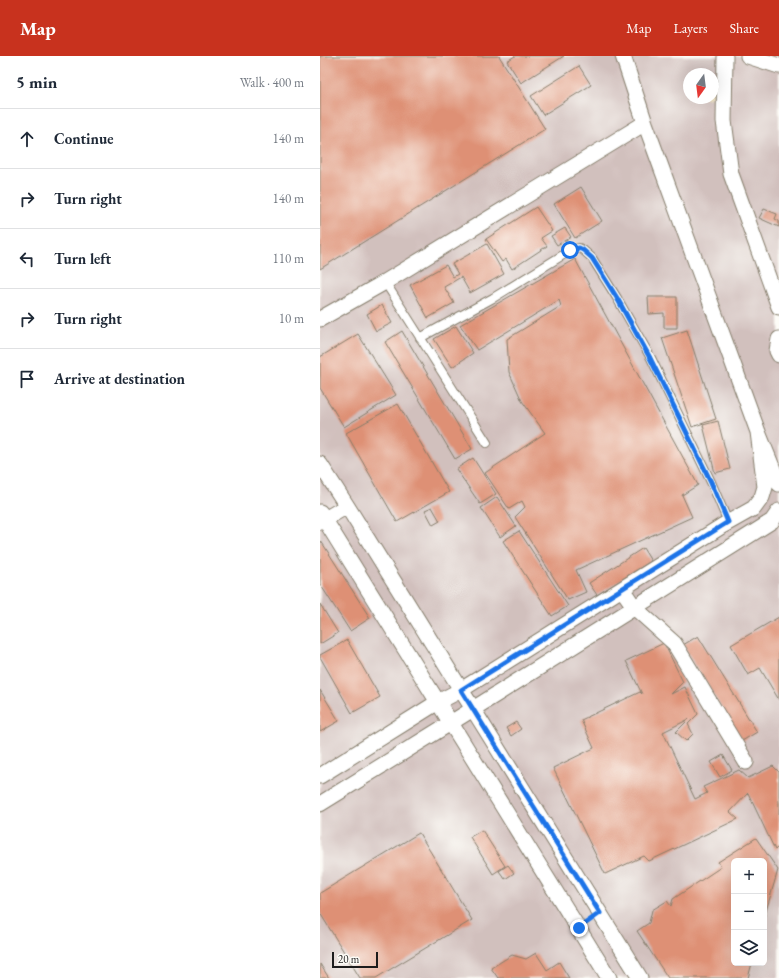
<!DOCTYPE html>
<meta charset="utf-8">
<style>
body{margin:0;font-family:"EB Garamond",serif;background:#f6f6f7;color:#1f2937}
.controls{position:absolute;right:12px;bottom:12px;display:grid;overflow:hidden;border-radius:6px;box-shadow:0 4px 16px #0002}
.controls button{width:36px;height:36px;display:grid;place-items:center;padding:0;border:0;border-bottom:1px solid #e0e1e3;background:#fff;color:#1f2937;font:20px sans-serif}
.compass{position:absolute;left:363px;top:12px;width:36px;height:36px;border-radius:50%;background:#fff;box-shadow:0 4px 16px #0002;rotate:194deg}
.scale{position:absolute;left:12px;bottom:10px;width:46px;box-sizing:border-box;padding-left:4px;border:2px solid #1c1c1c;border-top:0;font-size:11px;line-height:14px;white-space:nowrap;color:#1c1c1c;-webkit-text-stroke:3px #fdfcf7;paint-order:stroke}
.stop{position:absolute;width:12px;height:12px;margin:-9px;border:3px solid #1a73e8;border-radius:50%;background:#fff}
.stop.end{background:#1a73e8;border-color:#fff;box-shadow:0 1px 4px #0008}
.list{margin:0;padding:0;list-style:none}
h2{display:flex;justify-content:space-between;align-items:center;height:52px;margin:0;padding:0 16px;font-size:17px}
h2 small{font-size:13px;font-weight:400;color:#747a83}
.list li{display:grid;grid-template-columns:26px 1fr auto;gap:12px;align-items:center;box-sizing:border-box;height:60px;padding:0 16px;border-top:1px solid #e0e1e3}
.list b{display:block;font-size:15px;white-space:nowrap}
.list em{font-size:13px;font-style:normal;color:#747a83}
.icon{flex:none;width:22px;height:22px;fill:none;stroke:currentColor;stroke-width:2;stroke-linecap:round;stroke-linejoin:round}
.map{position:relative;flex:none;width:459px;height:922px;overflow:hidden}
header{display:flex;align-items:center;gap:24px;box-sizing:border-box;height:56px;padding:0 20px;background:#c8321e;color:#fff}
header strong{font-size:19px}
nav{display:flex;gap:22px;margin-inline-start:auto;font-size:14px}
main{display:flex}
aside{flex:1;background:#fff}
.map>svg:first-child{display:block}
.industrial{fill:#d1c0bd;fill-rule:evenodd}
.building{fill:#de9074}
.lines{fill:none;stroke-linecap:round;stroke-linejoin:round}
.lane-casing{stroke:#847c6a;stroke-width:10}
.street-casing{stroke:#847c6a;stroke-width:17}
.lane{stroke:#fff;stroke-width:8}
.street{stroke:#fff;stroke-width:15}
.route{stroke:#1a73e8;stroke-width:5}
</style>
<header>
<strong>Map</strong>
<nav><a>Map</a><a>Layers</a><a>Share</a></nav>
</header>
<main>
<aside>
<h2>5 min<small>Walk · 400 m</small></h2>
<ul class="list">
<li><svg class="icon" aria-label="ahead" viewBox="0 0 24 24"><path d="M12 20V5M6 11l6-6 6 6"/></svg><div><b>Continue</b></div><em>140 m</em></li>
<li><svg class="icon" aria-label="right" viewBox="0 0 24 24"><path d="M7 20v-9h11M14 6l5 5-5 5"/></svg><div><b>Turn right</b></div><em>140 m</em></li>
<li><svg class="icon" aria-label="left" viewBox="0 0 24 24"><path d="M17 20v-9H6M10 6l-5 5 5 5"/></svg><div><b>Turn left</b></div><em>110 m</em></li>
<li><svg class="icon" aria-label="right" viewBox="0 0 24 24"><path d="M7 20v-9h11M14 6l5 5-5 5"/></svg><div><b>Turn right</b></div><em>10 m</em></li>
<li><svg class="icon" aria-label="arrive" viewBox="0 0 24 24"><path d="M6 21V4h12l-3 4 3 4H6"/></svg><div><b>Arrive at destination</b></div></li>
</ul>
</aside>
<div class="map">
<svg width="459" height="922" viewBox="0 0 459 922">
<rect width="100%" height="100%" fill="#fdfcf7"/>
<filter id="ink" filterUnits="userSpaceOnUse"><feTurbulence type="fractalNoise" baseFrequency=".025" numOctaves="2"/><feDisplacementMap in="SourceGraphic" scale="8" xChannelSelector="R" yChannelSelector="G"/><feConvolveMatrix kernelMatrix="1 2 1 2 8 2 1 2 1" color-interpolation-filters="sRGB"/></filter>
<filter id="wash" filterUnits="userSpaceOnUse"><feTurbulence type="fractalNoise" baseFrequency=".012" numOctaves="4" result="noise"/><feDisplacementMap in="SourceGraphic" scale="16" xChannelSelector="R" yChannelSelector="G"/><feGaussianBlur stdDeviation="0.9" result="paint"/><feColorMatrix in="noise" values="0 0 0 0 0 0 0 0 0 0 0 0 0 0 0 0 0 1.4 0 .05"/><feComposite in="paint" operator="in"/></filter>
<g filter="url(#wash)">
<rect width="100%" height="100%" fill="#ebddb9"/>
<path class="industrial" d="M 0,0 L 459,0 L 459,922 L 0,922 ZM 369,18 L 393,18 L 393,42 L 369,42 ZM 414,805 L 444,805 L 444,907 L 414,907 Z"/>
<g id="blocks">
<path class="building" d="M 0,0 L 179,0 L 225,73 L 0,213 Z
M 195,0 L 244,0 L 201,27 L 187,5 Z
M 259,10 L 271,29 L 223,59 L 211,40 Z
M 261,131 L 282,165 L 255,182 L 234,148 Z
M 216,151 L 232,175 L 221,182 L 227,190 L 192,213 L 186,203 L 182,206 L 166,183 Z
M 444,153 L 457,158 L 455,163 L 459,165 L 459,171 L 439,162 Z
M 245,172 L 251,181 L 237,189 L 231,180 Z
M 167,188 L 184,218 L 150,237 L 141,221 L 124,231 L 134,247 L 108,262 L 90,229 L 126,209 L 133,221 L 138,218 L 132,208 Z
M 255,203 L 378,429 L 362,439 L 372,461 L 256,514 L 266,536 L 248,544 L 195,461 L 205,451 L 202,445 L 189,453 L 165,417 L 225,377 L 202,345 L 189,316 L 187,283 L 241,250 L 239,244 L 157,294 L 140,269 Z
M 328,241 L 357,241 L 357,272 L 344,272 L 344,257 L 329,258 Z
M 62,249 L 72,267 L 56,275 L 47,258 Z
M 136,270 L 153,297 L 132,311 L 114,283 Z
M 367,274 L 396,363 L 372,371 L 342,282 Z
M 82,275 L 152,393 L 135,403 L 65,286 Z
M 38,278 L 76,339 L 24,371 L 0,332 L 0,301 Z
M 78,348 L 129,436 L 77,466 L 26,377 Z
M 398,365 L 410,413 L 395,417 L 383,369 Z
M 153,402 L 176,438 L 160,448 L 136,413 Z
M 177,441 L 196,470 L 180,481 L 161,452 Z
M 112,451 L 120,465 L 113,469 L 105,454 Z
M 199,475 L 248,550 L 232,560 L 183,485 Z
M 1,485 L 50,562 L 30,575 L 0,528 L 0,486 Z
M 323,492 L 331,505 L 277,539 L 269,527 Z
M 0,548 L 18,577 L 0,588 Z
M 459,561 L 459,644 L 440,612 L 428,619 L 411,589 Z
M 378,580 L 437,676 L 422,685 L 363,589 Z
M 27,584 L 60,641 L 32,657 L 0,601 L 0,599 Z
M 344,587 L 363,626 L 351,638 L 365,631 L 378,658 L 368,668 L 373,678 L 366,685 L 356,676 L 369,663 L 343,676 L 375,743 L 387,737 L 383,731 L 419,714 L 428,722 L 453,710 L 459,716 L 459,790 L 455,794 L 428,737 L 410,756 L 418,763 L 329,805 L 324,800 L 285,818 L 233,712 L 274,692 L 261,664 L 320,636 L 322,638 L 306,605 Z
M 0,634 L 19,665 L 0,676 Z
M 196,666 L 201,673 L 191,680 L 186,672 Z
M 403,699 L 412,714 L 400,721 L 391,706 Z
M 162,774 L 185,810 L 173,818 L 150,781 Z
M 99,777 L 152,864 L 56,922 L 40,922 L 0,857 L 0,837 Z
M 436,782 L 458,814 L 444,862 L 444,805 L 414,805 L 414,907 L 432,907 L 428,922 L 348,922 L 317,875 L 329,867 L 332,854 L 347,845 L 351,850 L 353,843 L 401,811 L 398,806 Z
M 188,809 L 194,817 L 185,823 L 179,815 Z
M 216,897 L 227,914 L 239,906 L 249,922 L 178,922 L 171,912 L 192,899 L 206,903 Z
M 0,908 L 9,922 L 0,922 Z"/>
</g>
</g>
<g filter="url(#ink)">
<use href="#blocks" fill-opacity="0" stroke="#847c6a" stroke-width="1"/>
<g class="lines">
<defs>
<path id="lane" d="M 65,226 L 167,387
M 100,282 L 173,242 L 251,194 L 259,192 L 263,194 L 272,202 L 297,242 L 331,302 L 391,426 L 408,466"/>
<path id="street" d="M 303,0 L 325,67 L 438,376 L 459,428
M 405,0 L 404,65 L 411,118 L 459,251
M 428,0 L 459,10
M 0,263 L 65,226 L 325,67
M 459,283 L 457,295 L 459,299
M 0,408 L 27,450 L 320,922
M 0,456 L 289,922
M 0,466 L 27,450
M 302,533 L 315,552 L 354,587 L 426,706
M 0,720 L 118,646 L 141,634 L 402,470 L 434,452 L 442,441 L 445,431 L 438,376
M 0,748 L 153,653 L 452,465 L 459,455"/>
</defs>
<use href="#lane" class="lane-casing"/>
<use href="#street" class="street-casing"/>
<use href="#lane" class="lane"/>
<use href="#street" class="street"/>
</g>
</g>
<g class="lines" filter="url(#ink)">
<path class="route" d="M 250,194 L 259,192 L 263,194 L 272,202 L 297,242 L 330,302 L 391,426 L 408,466 L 141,634 L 280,857 L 259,872"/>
</g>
</svg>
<div class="controls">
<button>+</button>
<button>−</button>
<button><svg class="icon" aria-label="layers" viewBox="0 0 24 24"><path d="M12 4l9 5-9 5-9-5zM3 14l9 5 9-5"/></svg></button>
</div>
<svg class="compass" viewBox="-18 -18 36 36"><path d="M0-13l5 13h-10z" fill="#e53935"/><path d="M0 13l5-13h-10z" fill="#747a83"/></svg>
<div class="scale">20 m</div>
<div class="stop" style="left:250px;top:194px"></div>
<div class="stop end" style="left:259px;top:872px"></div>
</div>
</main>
